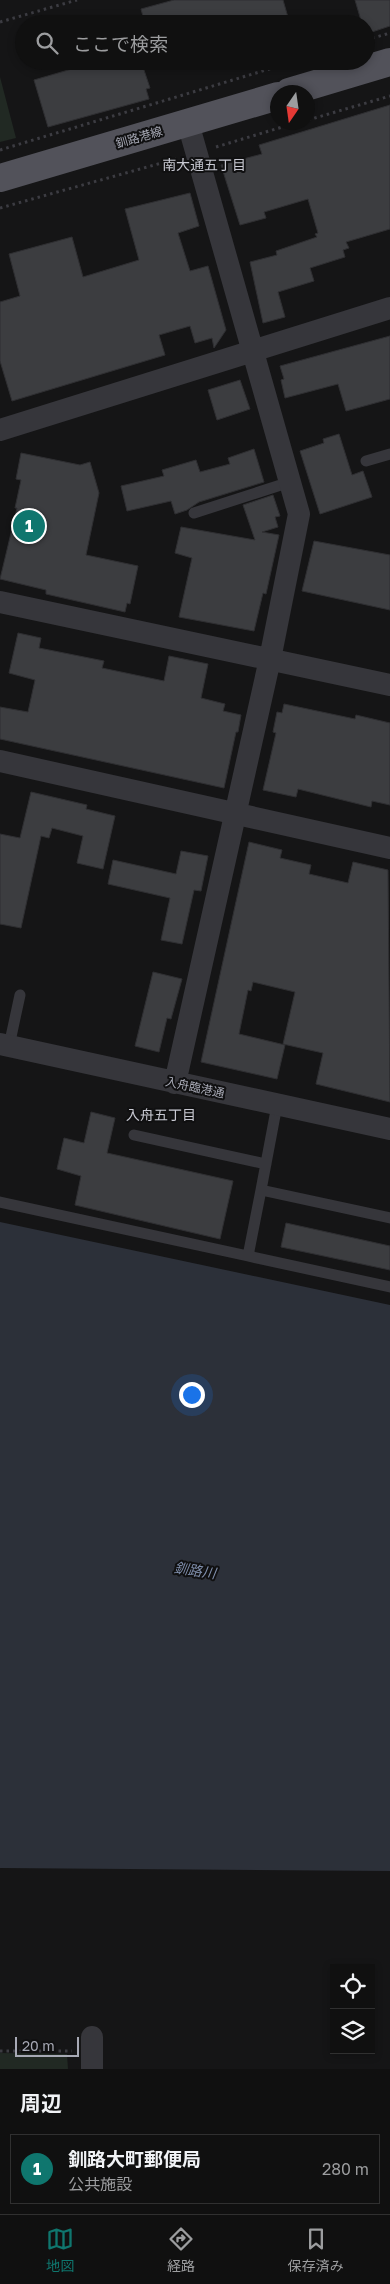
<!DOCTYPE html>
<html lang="ja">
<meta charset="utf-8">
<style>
body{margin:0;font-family:"Golos Text","Noto Sans JP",sans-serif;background:#1e1e1e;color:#f1f3f6}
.controls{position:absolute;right:15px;bottom:15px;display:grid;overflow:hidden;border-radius:0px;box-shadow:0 2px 8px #0003}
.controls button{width:45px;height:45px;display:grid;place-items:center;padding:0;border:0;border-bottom:1px solid #303030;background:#101010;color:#f1f3f6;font:25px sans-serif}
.compass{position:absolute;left:270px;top:85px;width:45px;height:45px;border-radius:50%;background:#101010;box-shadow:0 2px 8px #0003;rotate:193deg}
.scale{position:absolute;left:15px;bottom:12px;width:64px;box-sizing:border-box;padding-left:5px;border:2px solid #a7a9b5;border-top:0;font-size:14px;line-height:18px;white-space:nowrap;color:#a7a9b5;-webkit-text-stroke:4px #101011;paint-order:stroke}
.you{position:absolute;left:191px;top:1394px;width:18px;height:18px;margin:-12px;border:4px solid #fff;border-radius:50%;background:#1a73e8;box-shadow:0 0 0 8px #1a73e833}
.badge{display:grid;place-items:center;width:32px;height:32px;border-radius:50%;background:#0f766e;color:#fff;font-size:16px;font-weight:700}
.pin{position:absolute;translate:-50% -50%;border:2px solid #fff;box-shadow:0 1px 5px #0006}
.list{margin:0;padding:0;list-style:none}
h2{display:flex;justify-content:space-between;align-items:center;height:65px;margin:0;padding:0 20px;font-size:21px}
h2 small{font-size:16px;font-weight:400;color:#9c9d9f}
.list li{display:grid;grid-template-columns:32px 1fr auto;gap:15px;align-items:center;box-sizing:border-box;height:70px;margin:0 10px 10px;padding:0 10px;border:1px solid #303030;border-radius:0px}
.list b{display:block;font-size:19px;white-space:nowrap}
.list p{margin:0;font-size:16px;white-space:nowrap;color:#9c9d9f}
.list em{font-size:16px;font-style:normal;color:#9c9d9f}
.icon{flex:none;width:28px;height:28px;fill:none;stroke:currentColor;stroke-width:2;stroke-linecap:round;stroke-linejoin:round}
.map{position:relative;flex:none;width:390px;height:2069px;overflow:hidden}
.search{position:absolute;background:#101010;box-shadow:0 2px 8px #0003;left:15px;right:15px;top:15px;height:55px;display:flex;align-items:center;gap:12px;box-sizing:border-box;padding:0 18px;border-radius:28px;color:#9c9d9f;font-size:19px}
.sheet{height:145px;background:#101010}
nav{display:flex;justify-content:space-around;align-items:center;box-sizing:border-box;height:70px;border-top:1px solid #303030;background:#101010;font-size:14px;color:#9c9d9f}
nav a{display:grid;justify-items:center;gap:2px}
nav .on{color:#0f766e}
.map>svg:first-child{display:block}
.green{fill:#212923}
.water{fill:#2c3039}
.building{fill:#3c3d40;stroke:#2f2f32}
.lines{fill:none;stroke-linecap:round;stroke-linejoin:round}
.path{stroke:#3c3c42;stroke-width:3;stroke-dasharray:2.5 4;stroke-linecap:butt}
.service{stroke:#36363b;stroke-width:11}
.minor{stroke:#36363b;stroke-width:22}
.primary{stroke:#52525a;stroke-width:28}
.labels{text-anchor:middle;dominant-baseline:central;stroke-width:4;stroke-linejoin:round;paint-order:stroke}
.street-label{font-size:12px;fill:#a7a9b5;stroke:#101011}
.neighbourhood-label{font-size:14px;fill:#c8c9d2;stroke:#101011}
.water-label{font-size:14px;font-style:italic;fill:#8190ae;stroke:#101011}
</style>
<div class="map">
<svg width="390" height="2069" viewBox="0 0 390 2069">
<rect width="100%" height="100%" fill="#151516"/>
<path class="green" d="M 0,77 L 16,138 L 0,142 Z
M 0,2053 L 67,2054 L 68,2069 L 0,2069 Z"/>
<path class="water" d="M 0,1222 L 390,1305 L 390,1871 L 0,1868 Z"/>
<path class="building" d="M 174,0 L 283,0 L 290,24 L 145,24 L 141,9 Z
M 355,0 L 390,0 L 390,26 L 366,34 L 366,24 L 362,24 Z
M 81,61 L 141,61 L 150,88 L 146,89 L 149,99 L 48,127 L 34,80 L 82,66 Z
M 390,105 L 390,229 L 346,242 L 349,248 L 343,250 L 345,257 L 310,268 L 314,281 L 278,292 L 285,317 L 263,323 L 250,262 L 277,255 L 276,251 L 317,237 L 315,234 L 318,233 L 308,199 L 264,212 L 266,218 L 240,225 L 221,165 L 262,154 L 259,145 Z
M 190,193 L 199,226 L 178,233 L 190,271 L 208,266 L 226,330 L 214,348 L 212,338 L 195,343 L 190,326 L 159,335 L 165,355 L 12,401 L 0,361 L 0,302 L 20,296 L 9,254 L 72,237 L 83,277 L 139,260 L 125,209 Z
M 390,336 L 390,399 L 346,411 L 338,384 L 285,398 L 281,380 L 284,379 L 280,366 Z
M 240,380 L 250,409 L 217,420 L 208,390 Z
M 339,434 L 352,475 L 363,471 L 372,497 L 320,514 L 300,451 L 324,443 L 323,439 Z
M 254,449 L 264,482 L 199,502 L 187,510 L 175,514 L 171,501 L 127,511 L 121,486 L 164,476 L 162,470 L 196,460 L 200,472 L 230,464 L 228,458 Z
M 21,453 L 80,465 L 90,462 L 99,493 L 86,555 L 138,566 L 130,604 L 127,603 L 125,612 L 46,594 L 46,590 L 0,579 L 17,508 L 15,508 L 21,480 L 16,479 Z
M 273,495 L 280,516 L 275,517 L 278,527 L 262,532 L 279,535 L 266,594 L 263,593 L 254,631 L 179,617 L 192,558 L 175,553 L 181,527 L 255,540 L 243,505 Z
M 314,541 L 390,555 L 390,610 L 302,591 Z
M 18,633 L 41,638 L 39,648 L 104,661 L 102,668 L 164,681 L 169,656 L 208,664 L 201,698 L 225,704 L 223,711 L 241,715 L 238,732 L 236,732 L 224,788 L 0,739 L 0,707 L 28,712 L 35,680 L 9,673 Z
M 284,704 L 355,719 L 356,715 L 390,723 L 390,805 L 372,801 L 371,807 L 298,789 L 296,797 L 263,790 L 276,733 L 273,732 L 277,712 L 282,713 Z
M 31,792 L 87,805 L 86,809 L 115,816 L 103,869 L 77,863 L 83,836 L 52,828 L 49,838 L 41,836 L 21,928 L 0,924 L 0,834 L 20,838 Z
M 249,842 L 282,850 L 280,858 L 311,865 L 309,874 L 348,883 L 353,862 L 388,870 L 390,1102 L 316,1084 L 323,1053 L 283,1044 L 295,992 L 253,982 L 251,991 L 248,990 L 239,1034 L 285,1045 L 277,1079 L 201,1062 Z
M 181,851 L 208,856 L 201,891 L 194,890 L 182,944 L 161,940 L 170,898 L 108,884 L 113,860 L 176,874 Z
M 153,972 L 182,979 L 171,1019 L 167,1018 L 159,1052 L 135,1046 Z
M 91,1112 L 115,1118 L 107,1153 L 233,1181 L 220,1239 L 75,1205 L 81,1176 L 57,1169 L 64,1138 L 84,1143 Z
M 286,1223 L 390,1246 L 390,1270 L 281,1247 Z"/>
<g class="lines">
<path class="path" d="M 0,22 L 77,0
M 366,40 L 390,33
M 308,120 L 390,96
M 216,147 L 299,122
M 0,150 L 296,61
M 0,208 L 176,159
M 0,2051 L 72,2051"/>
<path class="service" d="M 366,461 L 390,454
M 194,513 L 290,482
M 9,1046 L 20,995
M 277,1105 L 261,1190 L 390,1218
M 134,1135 L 266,1164
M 0,1202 L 248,1256 L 261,1190
M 248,1256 L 390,1287"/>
<path class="minor" d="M 0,430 L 390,308
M 0,602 L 390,685
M 0,761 L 390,848
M 0,1044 L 390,1129
M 175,1083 L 270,659 L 299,514 L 188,123
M 92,2037 L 92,2069"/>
<path class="primary" d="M 289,92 L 390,62
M 0,178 L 278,96"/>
</g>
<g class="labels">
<g class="street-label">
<text transform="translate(139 137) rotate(-16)">釧路港線</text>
<text transform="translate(195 1087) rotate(12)">入舟臨港通</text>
</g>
<g class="neighbourhood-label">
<text x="204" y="164">南大通五丁目</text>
<text x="161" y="1114">入舟五丁目</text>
</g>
<g class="water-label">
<text transform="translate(195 1570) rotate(8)">釧路川</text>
</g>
</g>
</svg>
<div class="controls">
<button><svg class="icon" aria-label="locate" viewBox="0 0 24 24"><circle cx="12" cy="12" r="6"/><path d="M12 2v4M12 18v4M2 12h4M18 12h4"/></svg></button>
<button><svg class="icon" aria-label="layers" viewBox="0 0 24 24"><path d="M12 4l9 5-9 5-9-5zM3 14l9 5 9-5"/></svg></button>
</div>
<svg class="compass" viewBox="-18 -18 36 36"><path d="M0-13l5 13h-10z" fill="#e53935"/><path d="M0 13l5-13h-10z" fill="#9c9d9f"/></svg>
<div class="scale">20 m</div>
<div class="you"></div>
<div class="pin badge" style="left:29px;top:526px">1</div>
<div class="search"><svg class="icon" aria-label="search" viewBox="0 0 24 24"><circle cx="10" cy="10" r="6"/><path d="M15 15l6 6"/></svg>ここで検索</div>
</div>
<section class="sheet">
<h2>周辺<small></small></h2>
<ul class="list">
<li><span class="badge">1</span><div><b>釧路大町郵便局</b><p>公共施設</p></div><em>280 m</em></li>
</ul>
</section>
<nav>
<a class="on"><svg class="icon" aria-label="map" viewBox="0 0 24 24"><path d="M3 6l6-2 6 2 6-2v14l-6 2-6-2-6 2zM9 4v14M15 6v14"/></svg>地図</a>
<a><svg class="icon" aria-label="directions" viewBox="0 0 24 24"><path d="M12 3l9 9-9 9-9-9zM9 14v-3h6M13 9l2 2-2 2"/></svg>経路</a>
<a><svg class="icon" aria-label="saved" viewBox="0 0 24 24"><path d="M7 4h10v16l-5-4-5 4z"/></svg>保存済み</a>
</nav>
